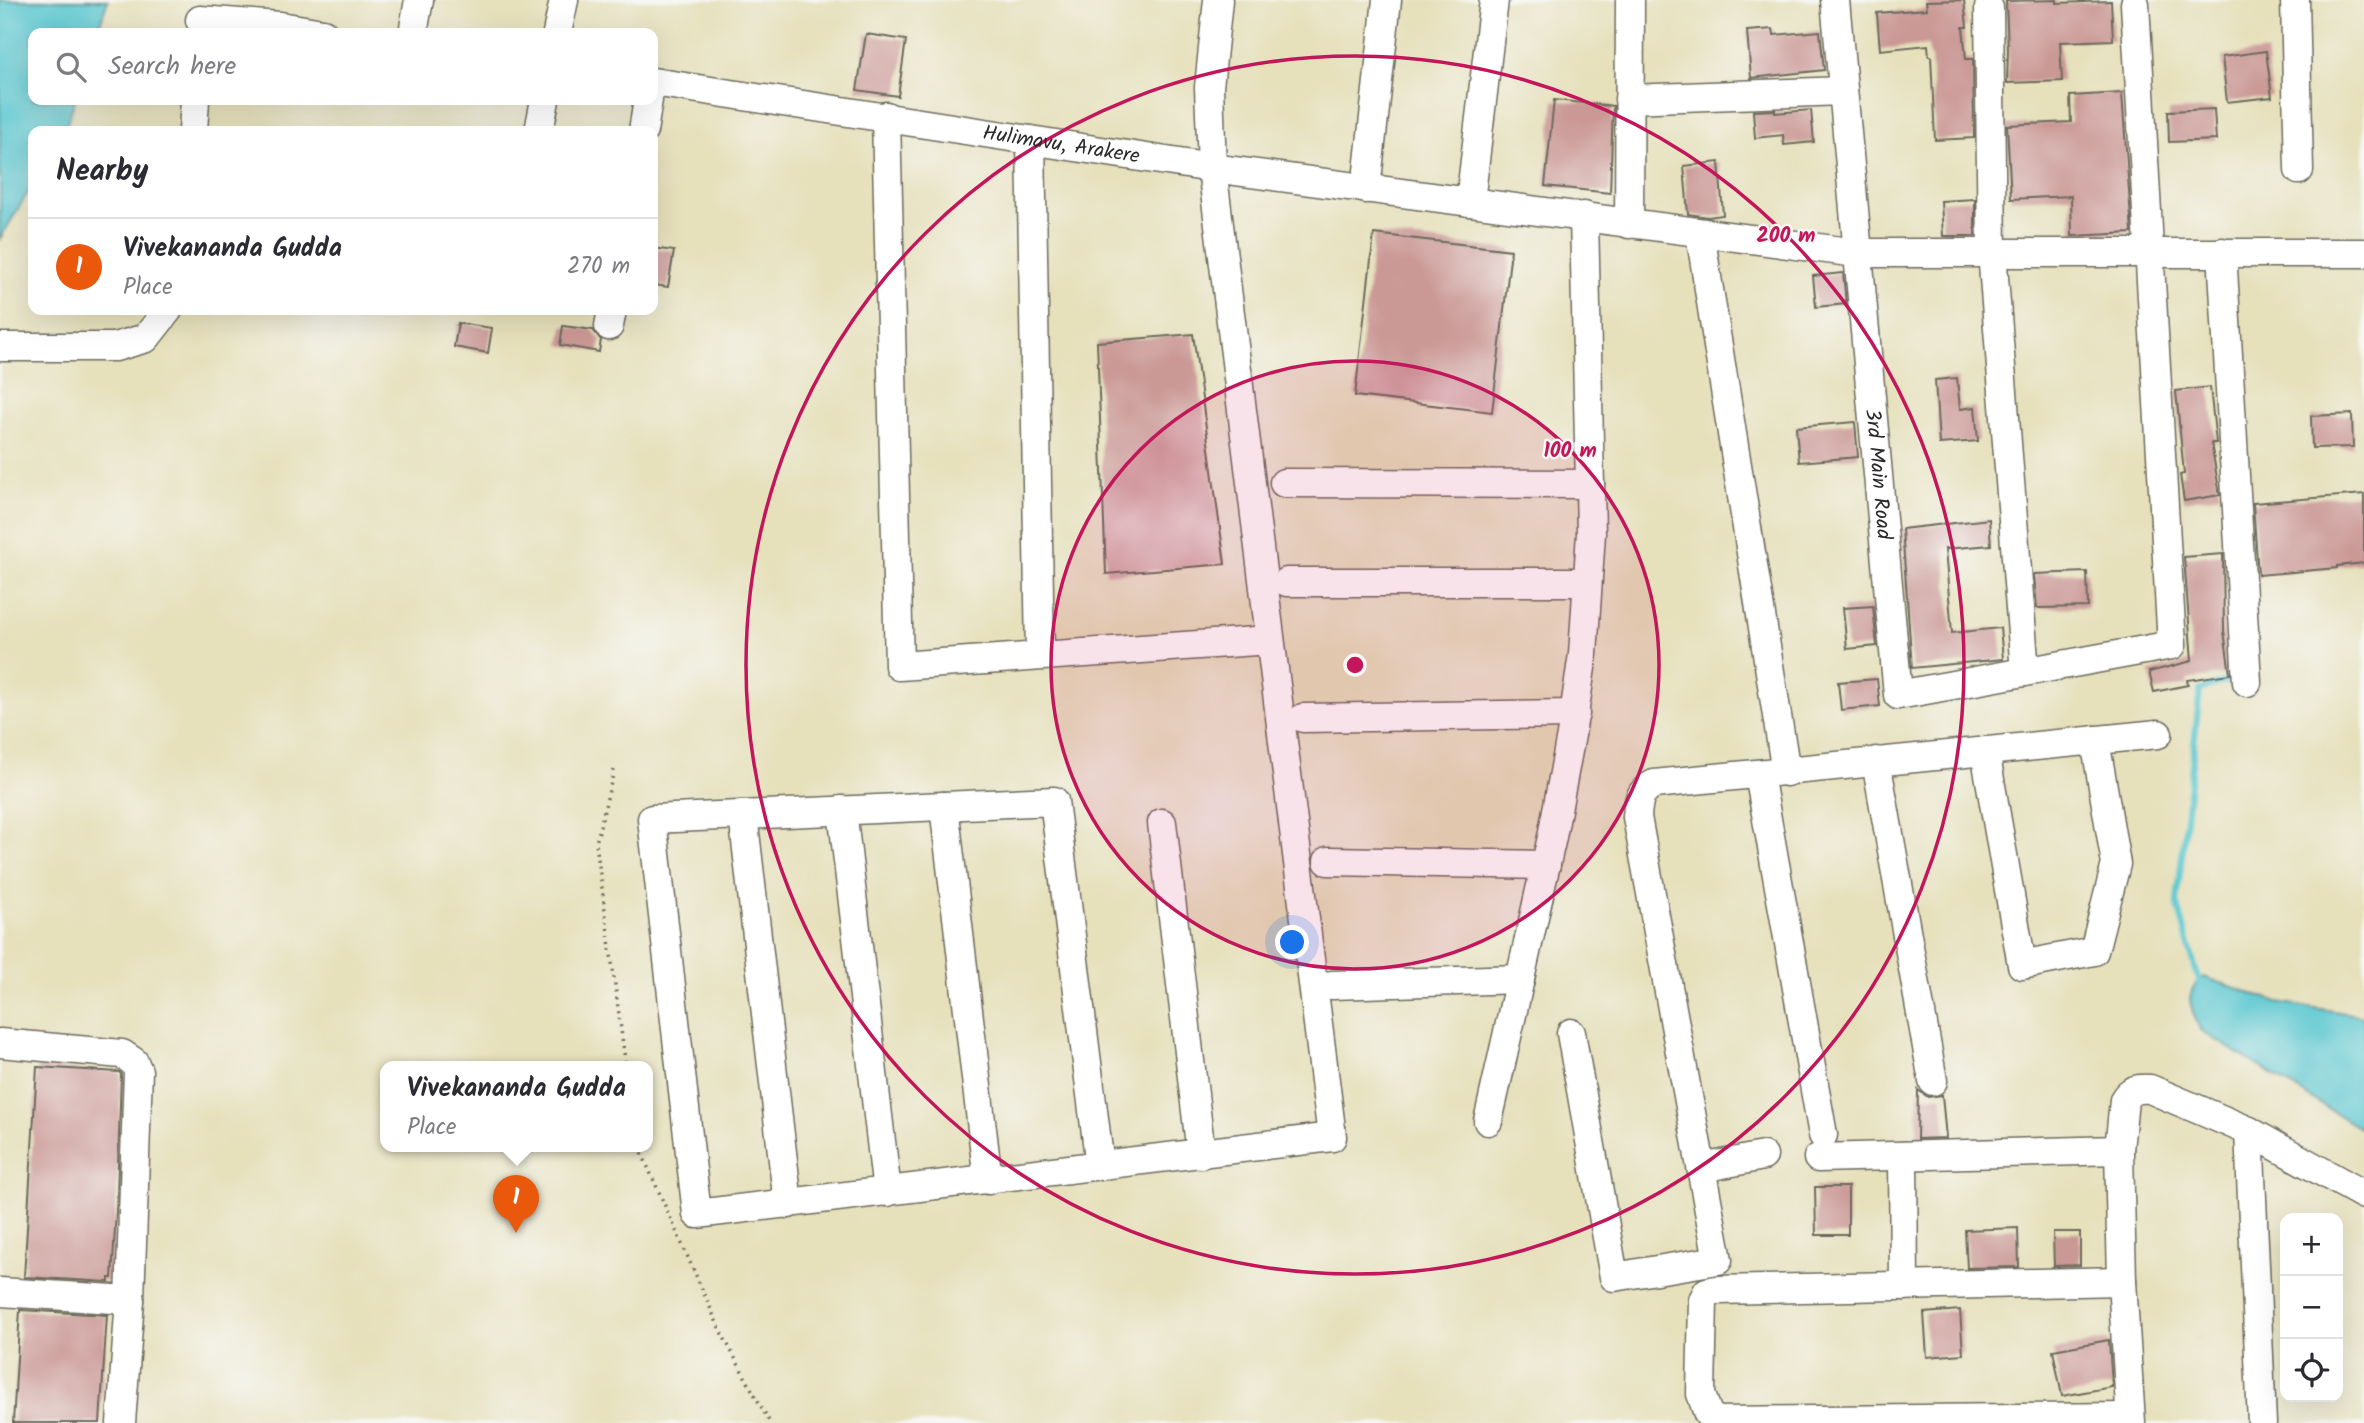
<!DOCTYPE html>
<meta charset="utf-8">
<style>
body{margin:0;font-family:Kalam,sans-serif;background:#f2f2f3;color:#2b2b33}
.controls{position:absolute;right:21px;bottom:21px;display:grid;overflow:hidden;border-radius:14px;box-shadow:0 7px 28px #0002}
.controls button{width:63px;height:63px;display:grid;place-items:center;padding:0;border:0;border-bottom:2px solid #e1e1e2;background:#fff;color:#2b2b33;font:35px sans-serif}
.you{position:absolute;left:1293px;top:943px;width:24px;height:24px;margin:-18px;border:5px solid #fff;border-radius:50%;background:#1a73e8;box-shadow:0 0 0 10px #1a73e833}
.badge{display:grid;place-items:center;width:46px;height:46px;border-radius:50%;background:#ea580c;color:#fff;font-size:23px;font-weight:700}
.pin{position:absolute;translate:-50% -58px;filter:drop-shadow(0 2px 4px #0008)}
.pin::after{content:'';position:absolute;top:37px;width:24px;height:21px;background:inherit;clip-path:polygon(0 0,100% 0,50% 100%)}
.popup{position:absolute;left:380px;top:1061px;width:273px;height:91px;box-sizing:border-box;display:grid;place-content:center;border-radius:14px;background:#fff;filter:drop-shadow(0 2px 5px #0005);font-size:23px;white-space:nowrap;color:#7c7c81}
.popup b{font-size:26px;color:#2b2b33}
.popup::after{content:'';position:absolute;left:50%;top:100%;margin-left:-14px;border:14px solid transparent;border-top-color:#fff}
.list{margin:0;padding:0;list-style:none}
h2{display:flex;justify-content:space-between;align-items:center;height:91px;margin:0;padding:0 28px;font-size:30px}
h2 small{font-size:23px;font-weight:400;color:#7c7c81}
.list li{display:grid;grid-template-columns:46px 1fr auto;gap:21px;align-items:center;box-sizing:border-box;height:98px;padding:0 28px;border-top:2px solid #e1e1e2}
.list b{display:block;font-size:26px;white-space:nowrap}
.list p{margin:0;font-size:23px;white-space:nowrap;color:#7c7c81}
.list em{font-size:23px;font-style:normal;color:#7c7c81}
.icon{flex:none;width:38px;height:38px;fill:none;stroke:currentColor;stroke-width:2;stroke-linecap:round;stroke-linejoin:round}
.map{position:relative;flex:none;width:2364px;height:1423px;overflow:hidden}
.search{position:absolute;background:#fff;box-shadow:0 7px 28px #0002;left:28px;top:28px;width:630px;height:77px;display:flex;align-items:center;gap:18px;box-sizing:border-box;padding:0 24px;border-radius:14px;color:#7c7c81;font-size:26px}
.panel{position:absolute;background:#fff;box-shadow:0 7px 28px #0002;left:28px;top:126px;width:630px;height:189px;border-radius:14px}
.map>svg:first-child{display:block}
.water{fill:#5ac7d0;stroke:#42797e;stroke-width:2}
.lines{fill:none;stroke-linecap:round;stroke-linejoin:round}
.stream{stroke:#5ac7d0;stroke-width:6}
.building{fill:#ca9895}
.minor-casing{stroke:#6c6a5d;stroke-width:31}
.path{stroke:#6c6a5d;stroke-width:3.5;stroke-dasharray:2 5;stroke-linecap:butt}
.minor{stroke:#fff;stroke-width:28}
.ring{fill:none;stroke:#c2185b;stroke-width:3.5}
.labels{text-anchor:middle;dominant-baseline:central;stroke-width:5;stroke-linejoin:round;paint-order:stroke}
.street-label{font-size:21px;fill:#2b2b2b;stroke:#f6f6f2}
.centre{fill:#c2185b;stroke:#f6f6f2;stroke-width:3.5}
.ring-label{font-size:21px;text-anchor:middle;font-weight:bold;fill:#c2185b;stroke:#f6f6f2;stroke-width:5;stroke-linejoin:round;paint-order:stroke}
</style>
<div class="map">
<svg width="2364" height="1423" viewBox="0 0 2364 1423">
<rect width="100%" height="100%" fill="#f6f6f2"/>
<filter id="ink" filterUnits="userSpaceOnUse"><feTurbulence type="fractalNoise" baseFrequency=".0143" numOctaves="2"/><feDisplacementMap in="SourceGraphic" scale="14" xChannelSelector="R" yChannelSelector="G"/><feConvolveMatrix kernelMatrix="1 2 1 2 8 2 1 2 1" color-interpolation-filters="sRGB"/></filter>
<filter id="wash" filterUnits="userSpaceOnUse"><feTurbulence type="fractalNoise" baseFrequency=".00686" numOctaves="4" result="noise"/><feDisplacementMap in="SourceGraphic" scale="28" xChannelSelector="R" yChannelSelector="G"/><feGaussianBlur stdDeviation="1.57" result="paint"/><feColorMatrix in="noise" values="0 0 0 0 0 0 0 0 0 0 0 0 0 0 0 0 0 1.4 0 .05"/><feComposite in="paint" operator="in"/></filter>
<g filter="url(#wash)">
<rect width="100%" height="100%" fill="#e6e0bb"/>
<path class="water" d="M 0,0 L 108,0 L 97,33 L 33,33 L 33,100 L 75,100 L 64,131 L 33,131 L 33,184 L 0,239 Z
M 2203,977 L 2278,1002 L 2364,1016 L 2364,1131 L 2200,1030 C 2191,1007 2182,996 2203,977 Z"/>
<g class="lines">
<path class="stream" d="M 2199,981 L 2177,902 L 2200,690 L 2235,678 L 2235,673"/>
</g>
<g id="blocks">
<path class="building" d="M 1964,0 L 1967,27 L 1963,27 L 1966,59 L 1973,59 L 1974,138 L 1935,140 L 1931,56 L 1929,56 L 1928,45 L 1880,50 L 1877,13 L 1927,9 L 1926,1 Z
M 2057,0 L 2057,3 L 2111,1 L 2113,40 L 2060,42 L 2062,81 L 2007,83 L 2008,50 L 2006,1 Z
M 1773,29 L 1774,35 L 1820,31 L 1824,70 L 1751,78 L 1747,31 Z
M 866,34 L 906,40 L 898,96 L 857,90 Z
M 2266,51 L 2272,97 L 2227,102 L 2222,57 Z
M 2122,93 L 2132,233 L 2072,236 L 2071,196 L 2011,199 L 2007,125 L 2071,122 L 2070,96 Z
M 1554,100 L 1613,106 L 1610,193 L 1545,186 Z
M 2214,109 L 2216,140 L 2169,142 L 2168,111 Z
M 1775,110 L 1775,113 L 1811,110 L 1814,142 L 1784,145 L 1783,135 L 1755,138 L 1753,111 Z
M 1719,162 L 1723,215 L 1708,217 L 1688,214 L 1684,166 Z
M 1975,199 L 1975,236 L 1943,236 L 1941,201 Z
M 1374,234 L 1511,250 L 1492,412 L 1355,396 Z
M 653,248 L 674,251 L 668,287 L 653,285 Z
M 1843,273 L 1846,304 L 1816,307 L 1813,276 Z
M 458,323 L 492,328 L 488,353 L 454,347 Z
M 563,326 L 593,330 L 601,340 L 599,352 L 560,345 Z
M 1193,334 L 1225,564 L 1106,574 L 1097,342 Z
M 1957,378 L 1960,409 L 1975,407 L 1978,441 L 1939,444 L 1935,380 Z
M 2210,387 L 2216,443 L 2211,443 L 2220,495 L 2184,501 L 2180,475 L 2184,474 L 2176,391 Z
M 2352,414 L 2353,447 L 2312,448 L 2311,416 Z
M 1855,422 L 1858,457 L 1799,462 L 1796,427 Z
M 2364,494 L 2364,563 L 2337,566 L 2337,568 L 2258,575 L 2253,503 Z
M 1989,519 L 1991,545 L 1945,549 L 1952,633 L 2000,628 L 2003,659 L 1912,668 L 1902,529 Z
M 2223,554 L 2224,631 L 2230,674 L 2187,680 L 2188,685 L 2154,692 L 2149,672 L 2192,661 L 2184,557 Z
M 2087,572 L 2088,607 L 2037,608 L 2034,574 Z
M 1873,606 L 1877,646 L 1847,649 L 1843,608 Z
M 1877,679 L 1880,706 L 1841,710 L 1838,682 Z
M 37,1067 L 119,1072 L 121,1074 L 117,1195 L 112,1278 L 109,1278 L 109,1282 L 24,1277 Z
M 1918,1090 L 1928,1097 L 1942,1095 L 1946,1138 L 1917,1139 Z
M 1815,1187 L 1848,1187 L 1848,1235 L 1816,1235 Z
M 2018,1228 L 2019,1267 L 1967,1268 L 1965,1230 Z
M 2053,1232 L 2080,1232 L 2080,1265 L 2054,1266 Z
M 20,1310 L 107,1315 L 100,1423 L 13,1423 Z
M 1960,1310 L 1963,1354 L 1927,1357 L 1924,1313 Z
M 2109,1340 L 2112,1387 L 2062,1396 L 2053,1350 Z"/>
</g>
</g>
<g filter="url(#ink)">
<use href="#blocks" fill-opacity="0" stroke="#6c6a5d" stroke-width="2"/>
<g class="lines">
<defs>
<g id="minor">
<path id="s1" d="M 1835,0 L 1898,695 L 2172,645 L 2135,4"/>
<path d="M 2295,0 L 2299,170"/>
<path d="M 1989,8 L 1992,252 L 2025,672"/>
<path d="M 200,20 L 280,26 L 323,33"/>
<path d="M 413,33 L 419,0"/>
<path d="M 557,33 L 564,0"/>
<path id="s2" d="M 653,82 L 1212,168 L 1857,253 L 2364,253"/>
<path d="M 1629,99 L 1843,91"/>
<path d="M 886,116 L 899,666 L 1270,640"/>
<path d="M 193,131 L 195,100"/>
<path d="M 539,131 L 545,100"/>
<path d="M 643,131 L 648,100"/>
<path d="M 1031,140 L 1040,655"/>
<path d="M 1366,189 L 1387,0"/>
<path d="M 1470,202 L 1494,0"/>
<path d="M 1629,224 L 1630,0"/>
<path d="M 1700,233 L 1786,772"/>
<path d="M 2222,252 L 2247,682"/>
<path d="M 609,326 L 612,310"/>
<path d="M 0,347 L 115,347 L 146,338 L 168,310"/>
<path d="M 1284,483 L 1590,484"/>
<path d="M 1287,582 L 1587,582"/>
<path d="M 1303,718 L 1575,714"/>
<path d="M 1985,751 L 2022,965 L 2094,951 L 2116,864 L 2095,740"/>
<path d="M 1876,761 L 1933,1081"/>
<path d="M 1759,774 L 1823,1135"/>
<path d="M 944,806 L 988,1180"/>
<path d="M 842,810 L 887,1192"/>
<path d="M 743,815 L 788,1204"/>
<path d="M 1162,823 L 1201,1154"/>
<path d="M 1328,861 L 1546,865"/>
<path d="M 1332,985 L 1520,979"/>
<path d="M 1571,1033 L 1614,1277 L 1718,1260 L 1637,817 C 1638,802 1639,791 1654,784 L 2158,734"/>
<path d="M 0,1043 L 122,1054 L 134,1062 L 138,1071 L 130,1300 L 121,1423"/>
<path d="M 1488,1121 L 1552,837 L 1571,735 L 1583,654 L 1591,533 L 1584,216"/>
<path d="M 2249,1131 L 2262,1423"/>
<path d="M 1903,1156 L 1904,1286"/>
<path d="M 1818,1158 L 2119,1150"/>
<path d="M 1100,1166 L 1054,801 L 652,819 L 697,1214 L 1332,1137 L 1212,168 L 1209,87 L 1218,0"/>
<path d="M 1702,1168 L 1763,1156"/>
<path d="M 2122,1281 L 1716,1290 L 1707,1292 L 1703,1300 L 1701,1394 L 1708,1414 L 1717,1421 L 2130,1417"/>
<path d="M 0,1292 L 130,1300"/>
<path d="M 2131,1423 L 2122,1281 L 2119,1150 L 2124,1100 C 2130,1089 2138,1088 2150,1089 L 2249,1131 L 2364,1195"/>
</g>
</defs>
<use href="#minor" class="minor-casing"/>
<path class="path" d="M 614,770 L 596,843 L 626,1067
M 639,1147 L 721,1332 L 770,1423"/>
<use href="#minor" class="minor"/>
</g>
</g>
<circle cx="1355" cy="665" r="304" fill="#c2185b" fill-opacity=".12"/>
<g class="ring">
<circle cx="1355" cy="665" r="304"/>
<circle cx="1355" cy="665" r="609"/>
</g>
<g class="labels">
<g class="street-label">
<text stroke="none"><textPath href="#s2" startOffset="413">Hulimavu, Arakere</textPath></text>
<text stroke="none"><textPath href="#s1" startOffset="476">3rd Main Road</textPath></text>
</g>
</g>
<circle cx="1355" cy="665" r="10" class="centre"/>
<g class="ring-label">
<text x="1786" y="242">200 m</text>
<text x="1570" y="457">100 m</text>
</g>
</svg>
<div class="controls">
<button>+</button>
<button>−</button>
<button><svg class="icon" aria-label="locate" viewBox="0 0 24 24"><circle cx="12" cy="12" r="6"/><path d="M12 2v4M12 18v4M2 12h4M18 12h4"/></svg></button>
</div>
<div class="you"></div>
<div class="pin badge" style="left:516px;top:1233px">1</div>
<div class="popup"><b>Vivekananda Gudda</b>Place</div>
<div class="search"><svg class="icon" aria-label="search" viewBox="0 0 24 24"><circle cx="10" cy="10" r="6"/><path d="M15 15l6 6"/></svg>Search here</div>
<section class="panel">
<h2>Nearby<small></small></h2>
<ul class="list">
<li><span class="badge">1</span><div><b>Vivekananda Gudda</b><p>Place</p></div><em>270 m</em></li>
</ul>
</section>
</div>
